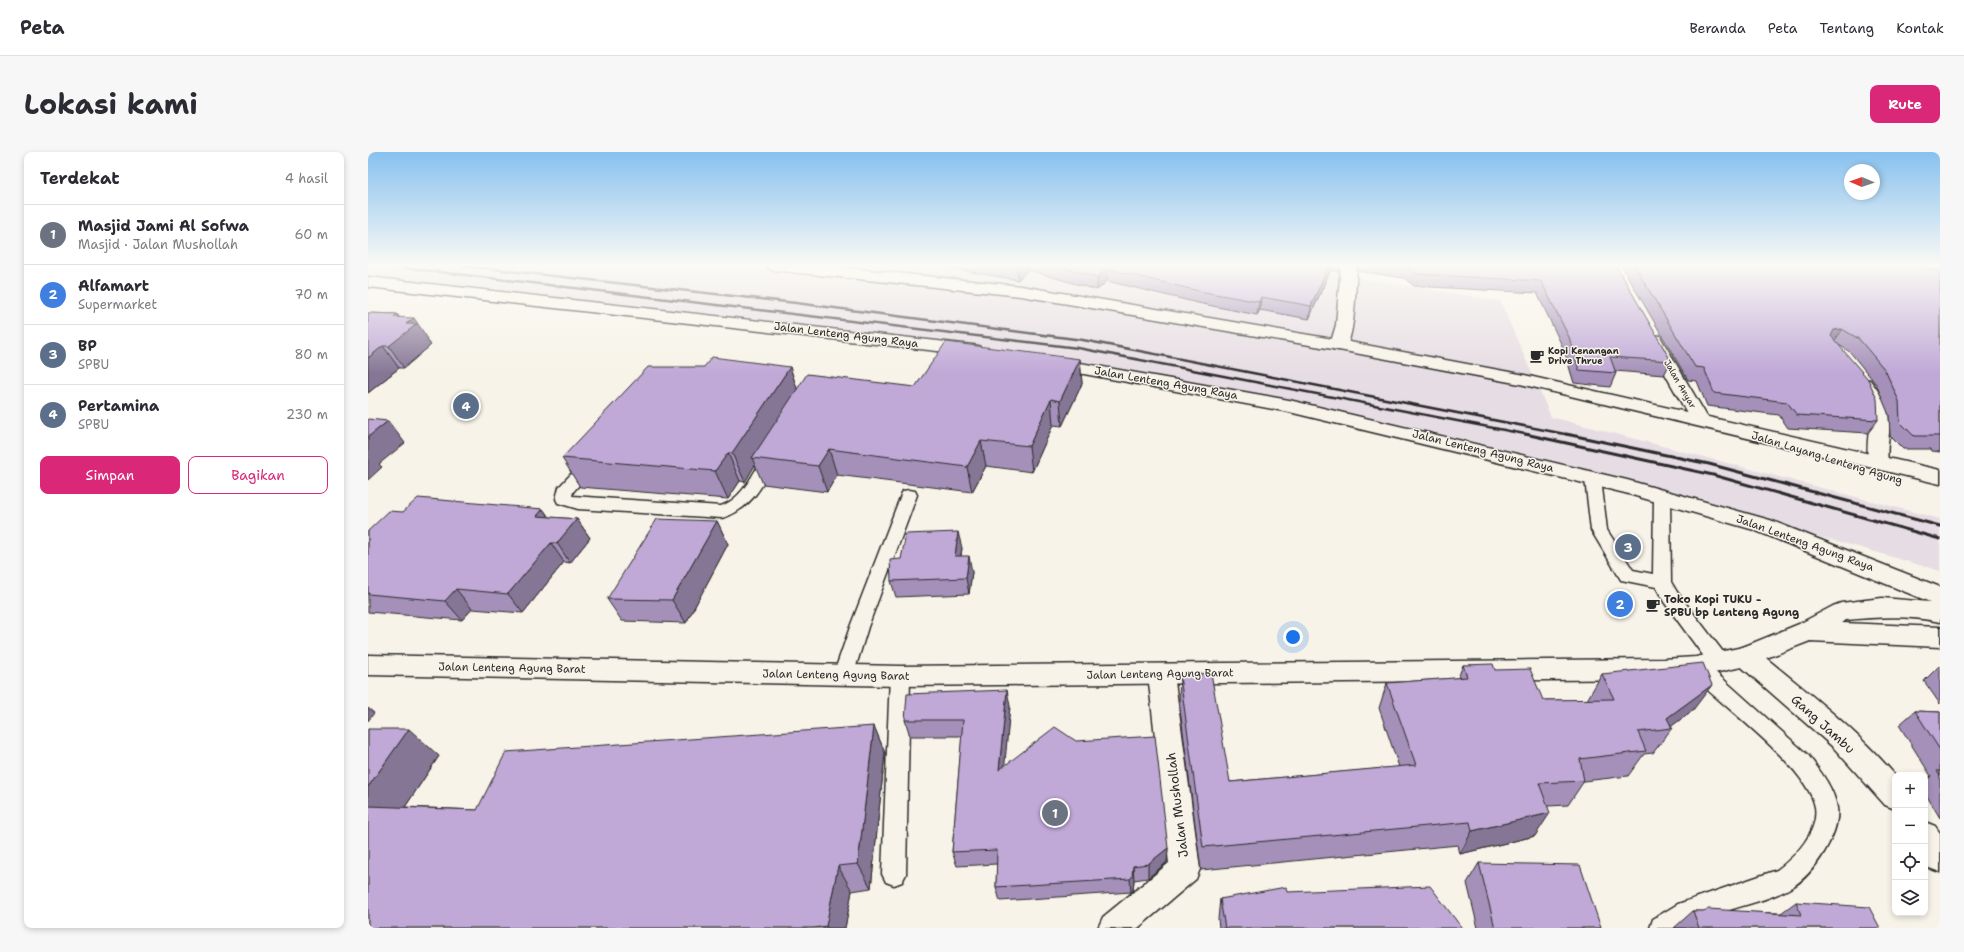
<!DOCTYPE html>
<html lang="id">
<meta charset="utf-8">
<style>
body{margin:0;font-family:"Shantell Sans",sans-serif;background:#f7f7f7;color:#2b2b33}
.controls{position:absolute;right:12px;bottom:12px;display:grid;overflow:hidden;border-radius:8px;box-shadow:0 2px 6px #0003}
.controls button{width:36px;height:36px;display:grid;place-items:center;padding:0;border:0;border-bottom:1px solid #e1e1e2;background:#fff;color:#2b2b33;font:20px sans-serif}
.compass{position:absolute;left:1476px;top:12px;width:36px;height:36px;border-radius:50%;background:#fff;box-shadow:0 2px 6px #0003;rotate:272deg}
.you{position:absolute;left:925px;top:485px;width:14px;height:14px;margin:-10px;border:3px solid #fff;border-radius:50%;background:#1a73e8;box-shadow:0 0 0 6px #1a73e833}
.badge{display:grid;place-items:center;width:26px;height:26px;border-radius:50%;background:#db2777;color:#fff;font-size:13px;font-weight:700}
.pin{position:absolute;translate:-50% -50%;border:2px solid #fff;box-shadow:0 1px 4px #0006}
.list{margin:0;padding:0;list-style:none}
h2{display:flex;justify-content:space-between;align-items:center;height:52px;margin:0;padding:0 16px;font-size:17px}
h2 small{font-size:13px;font-weight:400;color:#7c7c81}
.list li{display:grid;grid-template-columns:26px 1fr auto;gap:12px;align-items:center;box-sizing:border-box;height:60px;padding:0 16px;border-top:1px solid #e1e1e2}
.list b{display:block;font-size:15px;white-space:nowrap}
.list p{margin:0;font-size:13px;white-space:nowrap;color:#7c7c81}
.list em{font-size:13px;font-style:normal;color:#7c7c81}
.actions{display:flex;gap:8px;padding:12px 16px}
.actions a{flex:1;padding:9px 0;border:1px solid #db2777;border-radius:8px;text-align:center;font-size:14px;color:#db2777}
.actions .main{background:#db2777;color:#fff}
.icon{flex:none;width:22px;height:22px;fill:none;stroke:currentColor;stroke-width:2;stroke-linecap:round;stroke-linejoin:round}
.map{position:relative;flex:none;width:1572px;height:776px;overflow:hidden;border-radius:8px}
header{display:flex;align-items:center;gap:24px;box-sizing:border-box;height:56px;padding:0 20px;background:#fff;border-bottom:1px solid #e1e1e2}
header strong{font-size:19px}
nav{display:flex;gap:22px;margin-inline-start:auto;font-size:14px}
.intro{display:flex;align-items:center;justify-content:space-between;box-sizing:border-box;height:96px;padding:0 24px}
h1{margin:0;font-size:28px}
.button{padding:10px 18px;border-radius:8px;background:#db2777;color:#fff;font-size:14px;font-weight:700}
main{display:flex;gap:24px;padding:0 24px}
aside{flex:1;background:#fff;border-radius:8px;box-shadow:0 2px 6px #0003}
.map>svg:first-child{display:block}
.built{fill:#e6dce3}
.lines{fill:none;stroke-linecap:round;stroke-linejoin:round}
.lane-casing{stroke:#2b2b2b;stroke-width:3}
.street-casing{stroke:#2b2b2b;stroke-width:3}
.primary-casing{stroke:#2b2b2b;stroke-width:3}
.lane{fill:#f7f3e8;fill-rule:evenodd}
.street{fill:#f7f3e8;fill-rule:evenodd}
.primary{fill:#f7f3e8;fill-rule:evenodd}
.rail-far1{stroke:#2b2b2b;stroke-width:2.5}
.rail{stroke:#2b2b2b;stroke-width:3}
.wall{fill:#a590b9;stroke:#2b2b2b}
.shaded-wall{fill:#867696;stroke:#2b2b2b}
.building{fill:#c0a8d7;stroke:#2b2b2b}
.labels{text-anchor:middle;dominant-baseline:central;stroke-width:3;stroke-linejoin:round;paint-order:stroke}
.far-poi-label{font-size:9px;font-weight:bold;fill:#2b2b2b;stroke:#f7f3e8;text-anchor:start}
.far-street-label{font-size:9px;fill:#2b2b2b;stroke:#f7f3e8}
.street-label{font-size:11px;fill:#2b2b2b;stroke:#f7f3e8}
.poi-label{font-size:11px;font-weight:bold;fill:#2b2b2b;stroke:#f7f3e8;text-anchor:start}
.near-street-label{font-size:13px;fill:#2b2b2b;stroke:#f7f3e8}
</style>
<header>
<strong>Peta</strong>
<nav><a>Beranda</a><a>Peta</a><a>Tentang</a><a>Kontak</a></nav>
</header>
<div class="intro"><h1>Lokasi kami</h1><a class="button">Rute</a></div>
<main>
<aside>
<h2>Terdekat<small>4 hasil</small></h2>
<ul class="list">
<li><span class="badge" style="background:#6b7280">1</span><div><b>Masjid Jami Al Sofwa</b><p>Masjid · Jalan Mushollah</p></div><em>60 m</em></li>
<li><span class="badge" style="background:#3f7fe0">2</span><div><b>Alfamart</b><p>Supermarket</p></div><em>70 m</em></li>
<li><span class="badge" style="background:#5c6f8a">3</span><div><b>BP</b><p>SPBU</p></div><em>80 m</em></li>
<li><span class="badge" style="background:#5c6f8a">4</span><div><b>Pertamina</b><p>SPBU</p></div><em>230 m</em></li>
</ul>
<div class="actions"><a class="main">Simpan</a><a>Bagikan</a></div>
</aside>
<div class="map">
<svg width="1572" height="776" viewBox="0 0 1572 776">
<rect width="100%" height="100%" fill="#f7f3e8"/>
<filter id="ink" filterUnits="userSpaceOnUse"><feTurbulence type="fractalNoise" baseFrequency=".025" numOctaves="2"/><feDisplacementMap in="SourceGraphic" scale="8" xChannelSelector="R" yChannelSelector="G"/><feConvolveMatrix kernelMatrix="1 2 1 2 8 2 1 2 1" color-interpolation-filters="sRGB"/></filter>
<g filter="url(#ink)">
<path class="built" d="M 0,113 L 909,113 L 1132,149 L 1183,265 L 1572,367 L 1572,419 L 1494,396 L 1341,356 L 1046,284 L 712,213 L 0,129 Z"/>
<g class="lines">
<defs>
<path id="lane" d="M 403,299 L 408,301 L 411,304 C 396,330 385,357 354,366 L 210,357 L 190,351 L 188,347 L 191,335 L 218,306 L 223,305 L 228,306 L 231,310 L 205,340 L 204,344 L 353,354 C 376,346 385,320 398,301 Z
M 1225,322 L 1231,323 L 1233,327 L 1239,378 L 1265,418 L 1285,422 L 1286,345 L 1288,341 L 1294,340 L 1300,341 L 1302,345 L 1303,430 L 1309,440 L 1359,505 L 1362,511 L 1359,517 L 1352,519 L 1345,517 L 1296,450 L 1288,435 L 1253,428 L 1223,378 L 1217,327 L 1219,323 Z
M 541,338 L 547,339 L 549,343 L 500,475 L 485,524 L 482,530 L 475,532 L 468,530 L 465,524 L 482,475 L 533,343 L 535,339 Z
M 1328,507 L 1335,509 L 1440,603 C 1452,619 1466,636 1469,656 C 1473,681 1445,723 1424,735 C 1404,747 1380,752 1358,759 C 1347,762 1336,765 1326,770 C 1323,772 1319,775 1315,776 C 1306,776 1292,776 1282,776 L 1285,767 L 1310,752 L 1409,718 C 1427,705 1451,680 1447,655 C 1440,615 1352,552 1321,521 L 1318,515 L 1321,509 Z
M 532,516 L 539,518 L 542,524 L 538,722 L 534,730 L 526,733 L 518,730 L 514,722 L 522,524 L 525,518 Z"/>
<path id="street" d="M 973,113 L 989,113 C 987,134 988,181 977,197 L 971,198 L 965,197 L 962,193 L 968,173 Z
M 1286,183 L 1292,184 L 1294,188 L 1341,268 L 1339,272 L 1332,274 L 1325,272 L 1323,268 L 1278,188 L 1280,184 Z
M 1496,227 L 1502,228 C 1512,241 1521,255 1521,271 C 1522,284 1518,296 1520,309 L 1517,314 L 1510,315 L 1503,314 L 1500,309 C 1497,273 1511,267 1487,232 L 1490,228 Z
M 1378,494 L 1387,497 C 1435,537 1486,575 1527,623 L 1527,657 L 1517,653 L 1466,596 L 1369,511 L 1366,504 L 1369,497 Z
M 793,512 L 802,515 L 806,522 L 832,717 L 828,727 L 770,776 L 730,776 L 735,765 L 801,711 L 780,522 L 784,515 Z
M 1557,670 L 1567,674 L 1572,681 L 1572,720 L 1561,716 L 1557,710 Z"/>
<path id="primary" d="M 397,113 L 451,113 L 653,134 L 971,188 L 1152,222 L 1572,318 L 1572,332 L 1152,232 L 971,198 L 653,144 L 404,118 L 399,116 Z
M 0,125 L 605,193 L 611,194 L 614,198 L 611,202 L 605,203 L 0,135 Z
M 684,206 L 921,248 L 1259,328 L 1402,368 L 1572,435 L 1572,470 C 1541,463 1510,465 1478,468 L 1474,471 L 1572,475 L 1572,495 L 1442,489 L 1378,514 L 1328,525 L 1295,527 L 532,534 L 0,523 L 0,503 L 532,514 L 1295,507 L 1328,505 L 1375,495 L 1431,472 L 1465,454 L 1473,451 L 1514,446 L 1562,450 L 1386,378 L 1257,341 L 921,260 L 678,215 L 675,211 L 678,207 Z"/>
</defs>
<use href="#lane" class="lane-casing"/>
<use href="#street" class="street-casing"/>
<use href="#primary" class="primary-casing"/>
<use href="#lane" class="lane"/>
<use href="#street" class="street"/>
<use href="#primary" class="primary"/>
<path class="rail-far1" d="M 13,113 L 710,196 L 1162,283
M 89,113 L 428,151 L 715,188 L 1202,283"/>
<path class="rail" d="M 1157,282 L 1345,323 L 1572,387
M 1198,282 L 1341,312 L 1572,374"/>
</g>
<path class="wall" d="M 579,113 L 973,113 L 971,120 L 962,119 L 941,167 L 892,158 L 889,163 L 830,151 L 739,129 L 729,138 L 660,118 L 650,128 L 580,116 Z
M 989,113 L 1248,113 L 1303,209 L 1296,223 L 1247,219 L 1248,221 L 1242,235 L 1206,231 L 1196,198 L 1169,141 L 1046,134 L 1036,126 L 990,119 Z
M 1253,113 L 1572,113 L 1572,300 L 1564,299 L 1563,297 L 1535,297 L 1522,284 L 1521,263 L 1508,232 L 1482,200 L 1471,193 L 1510,268 L 1500,281 L 1420,276 L 1411,263 L 1339,254 L 1329,229 L 1320,228 Z
M 0,161 L 29,162 L 31,165 L 60,187 L 59,188 L 63,193 L 36,216 L 31,216 L 0,241 Z
M 712,207 L 714,232 L 694,274 L 685,273 L 664,320 L 618,314 L 604,340 L 469,323 L 459,340 L 395,332 L 387,313 L 377,330 L 372,329 L 360,347 L 212,335 L 194,306 L 422,215 L 429,237 L 547,235 Z
M 175,357 L 181,365 L 209,367 L 222,386 L 202,411 L 196,410 L 155,461 L 104,457 L 94,468 L 0,460 L 0,379 L 35,360 Z
M 349,369 L 360,392 L 318,471 L 254,469 L 239,447 Z
M 594,396 L 593,404 L 604,420 L 601,442 L 528,445 L 523,429 L 533,407 Z
M 1095,513 L 1127,518 L 1175,548 L 1219,548 L 1234,522 L 1325,558 L 1303,574 L 1304,576 L 1285,601 L 1276,602 L 1260,624 L 1216,629 L 1200,653 L 1180,654 L 1167,684 L 1092,702 L 1090,693 L 833,718 L 811,549 L 812,524 L 862,630 L 1031,615 L 1011,556 L 1019,531 L 1090,526 Z
M 1571,514 L 1572,514 L 1572,552 L 1556,529 Z
M 642,554 L 636,614 L 800,696 L 799,710 L 780,726 L 766,728 L 765,739 L 763,740 L 632,749 L 628,735 L 629,712 L 589,714 L 584,700 L 594,584 L 542,584 L 537,568 Z
M 1547,559 L 1572,560 L 1572,666 L 1557,641 L 1557,630 L 1563,624 L 1531,573 Z
M 506,574 L 517,601 L 503,736 L 484,739 L 477,776 L 0,776 L 0,577 L 71,604 L 37,655 L 109,658 Z
M 1111,711 L 1233,776 L 1110,776 L 1099,731 Z
M 919,740 L 1094,776 L 851,776 L 850,767 L 852,747 Z
M 1428,750 L 1512,776 L 1306,776 L 1325,759 L 1413,761 Z"/>
<path class="shaded-wall" d="M 651,113 L 659,113 L 660,118 L 650,128 L 649,115 Z
M 961,113 L 963,113 L 962,119 L 941,167 L 943,154 Z
M 739,117 L 739,129 L 729,138 L 729,125 Z
M 893,145 L 892,158 L 889,163 L 891,150 Z
M 29,162 L 40,179 L 38,172 L 46,166 L 60,187 L 59,188 L 63,193 L 36,216 L 21,194 L 26,165 Z
M 1474,177 L 1466,190 L 1458,191 L 1466,178 Z
M 15,194 L 31,216 L 0,241 L 0,206 Z
M 712,207 L 714,232 L 694,274 L 692,249 Z
M 422,215 L 431,243 L 384,306 L 387,313 L 377,330 L 364,301 Z
M 683,247 L 685,273 L 664,320 L 661,294 Z
M 20,269 L 37,291 L 11,312 L 14,315 L 0,328 L 0,285 Z
M 613,289 L 618,314 L 604,340 L 599,315 Z
M 461,297 L 469,323 L 459,340 L 450,314 Z
M 360,301 L 372,329 L 360,347 L 347,319 Z
M 175,357 L 188,376 L 169,364 Z
M 209,367 L 222,386 L 202,411 L 189,391 Z
M 349,369 L 360,392 L 318,471 L 304,448 Z
M 590,380 L 594,396 L 590,420 L 587,404 Z
M 183,391 L 196,410 L 155,461 L 140,442 Z
M 601,404 L 604,420 L 601,442 L 598,426 Z
M 88,437 L 104,457 L 94,468 L 77,449 Z
M 1344,533 L 1325,558 L 1300,577 L 1299,566 Z
M 639,538 L 642,554 L 635,633 L 631,618 Z
M 0,556 L 6,561 L 0,569 Z
M 506,574 L 517,601 L 503,736 L 490,712 Z
M 41,577 L 71,604 L 21,679 L 0,663 L 0,635 Z
M 1182,661 L 1167,684 L 1092,702 L 1104,679 Z
M 800,696 L 799,710 L 780,726 L 780,712 Z
M 470,714 L 484,739 L 477,776 L 459,776 L 458,774 Z
M 765,714 L 766,728 L 765,739 L 763,740 L 762,727 Z"/>
<path class="building" d="M 637,113 L 651,113 L 649,115 Z
M 685,113 L 961,113 L 943,154 L 893,145 L 891,150 L 831,139 L 739,117 L 729,125 Z
M 1039,113 L 1248,113 L 1303,209 L 1242,205 L 1248,221 L 1211,218 L 1201,185 L 1173,129 L 1048,122 Z
M 1266,113 L 1553,113 L 1557,116 L 1572,121 L 1572,284 L 1546,284 L 1532,270 L 1531,249 L 1517,218 L 1491,187 L 1474,177 L 1466,178 L 1463,184 L 1500,227 L 1509,247 L 1510,268 L 1429,263 L 1419,250 L 1346,241 L 1336,216 L 1327,215 Z
M 0,161 L 29,162 L 26,165 L 46,166 L 38,172 L 49,172 L 21,194 L 15,194 L 0,206 Z
M 578,190 L 712,207 L 692,249 L 683,247 L 661,294 L 613,289 L 599,315 L 461,297 L 450,314 L 384,306 L 439,222 L 547,235 Z
M 344,205 L 422,215 L 364,301 L 360,301 L 347,319 L 194,306 L 280,215 L 336,215 Z
M 0,267 L 20,269 L 0,285 Z
M 50,346 L 175,357 L 169,364 L 209,367 L 189,391 L 183,391 L 140,442 L 88,437 L 77,449 L 0,442 L 0,379 L 21,359 L 35,360 Z
M 289,367 L 349,369 L 304,448 L 239,447 Z
M 590,380 L 587,404 L 601,404 L 598,426 L 523,429 L 522,408 L 533,407 L 538,382 Z
M 1335,511 L 1344,533 L 1299,566 L 1304,576 L 1270,580 L 1278,599 L 1212,607 L 1216,629 L 1171,631 L 1182,661 L 1104,679 L 1102,670 L 835,695 L 812,524 L 843,521 L 862,630 L 1048,613 L 1019,531 L 1099,525 L 1095,513 L 1125,512 L 1127,518 L 1162,517 L 1175,548 L 1246,547 L 1234,522 Z
M 639,538 L 631,618 L 687,575 L 708,589 L 787,584 L 800,696 L 780,712 L 765,714 L 764,725 L 762,727 L 628,735 L 629,698 L 584,700 L 595,568 L 537,568 L 539,542 Z
M 1547,559 L 1572,560 L 1572,598 Z
M 506,574 L 490,712 L 470,714 L 458,774 L 446,776 L 0,776 L 0,654 L 109,658 L 138,600 Z
M 0,577 L 41,577 L 0,635 Z
M 1569,619 L 1572,619 L 1572,624 Z
M 1111,711 L 1212,713 L 1233,776 L 1127,776 Z
M 1062,734 L 1094,776 L 857,776 L 852,747 L 918,735 L 919,740 Z
M 1428,750 L 1501,755 L 1512,776 L 1331,776 L 1325,759 L 1335,759 L 1341,757 L 1433,763 Z"/>
</g>
<linearGradient id="sky" x2="0" y2="1"><stop stop-color="#88c1ef"/><stop offset="0.51" stop-color="#fbfaf5"/><stop offset="1" stop-color="#fbfaf5" stop-opacity="0"/></linearGradient>
<rect width="1572" height="222" fill="url(#sky)"/>
<defs>
<symbol id="cafe-bare" viewBox="-9 -9 18 18"><path d="M-5.5-4.5H6V0H3Q3 3.5 0 3.5H-2.5Q-5.5 3.5-5.5 0ZM3-3.2v2h1.7v-2ZM-6 4.5H4V6H-6Z" fill="#2b2b2b" stroke="#f7f3e8" stroke-width="2.5" paint-order="stroke"/></symbol>
</defs>
<g fill-rule="evenodd">
<use href="#cafe-bare" x="1159" y="194" width="20" height="20"/>
<use href="#cafe-bare" x="1275" y="443" width="20" height="20"/>
</g>
<g class="labels">
<g class="far-poi-label">
<text x="1180" y="199">Kopi Kenangan<tspan x="1180" dy="10">Drive Thrue</tspan></text>
</g>
<g class="far-street-label">
<text transform="translate(1312 232) rotate(60)">Jalan Anyar</text>
</g>
<g class="street-label">
<text transform="translate(478 183) rotate(7)">Jalan Lenteng Agung Raya</text>
<text transform="translate(798 231) rotate(10)">Jalan Lenteng Agung Raya</text>
<text transform="translate(1115 299) rotate(14)">Jalan Lenteng Agung Raya</text>
<text transform="translate(1459 306) rotate(17)">Jalan Layang Lenteng Agung</text>
<text transform="translate(1437 391) rotate(20)">Jalan Lenteng Agung Raya</text>
<text transform="translate(144 516) rotate(1)">Jalan Lenteng Agung Barat</text>
<text transform="translate(792 522) rotate(-1)">Jalan Lenteng Agung Barat</text>
<text transform="translate(468 523) rotate(1)">Jalan Lenteng Agung Barat</text>
</g>
<g class="poi-label">
<text x="1296" y="447">Toko Kopi TUKU -<tspan x="1296" dy="13">SPBU bp Lenteng Agung</tspan></text>
</g>
<g class="near-street-label">
<text transform="translate(1455 572) rotate(42)">Gang Jambu</text>
<text transform="translate(809 653) rotate(-97)">Jalan Mushollah</text>
</g>
</g>
</svg>
<div class="controls">
<button>+</button>
<button>−</button>
<button><svg class="icon" aria-label="locate" viewBox="0 0 24 24"><circle cx="12" cy="12" r="6"/><path d="M12 2v4M12 18v4M2 12h4M18 12h4"/></svg></button>
<button><svg class="icon" aria-label="layers" viewBox="0 0 24 24"><path d="M12 4l9 5-9 5-9-5zM3 14l9 5 9-5"/></svg></button>
</div>
<svg class="compass" viewBox="-18 -18 36 36"><path d="M0-13l5 13h-10z" fill="#e53935"/><path d="M0 13l5-13h-10z" fill="#7c7c81"/></svg>
<div class="you"></div>
<div class="pin badge" style="left:687px;top:661px;background:#6b7280">1</div>
<div class="pin badge" style="left:1252px;top:452px;background:#3f7fe0">2</div>
<div class="pin badge" style="left:1260px;top:395px;background:#5c6f8a">3</div>
<div class="pin badge" style="left:98px;top:254px;background:#5c6f8a">4</div>
</div>
</main>
